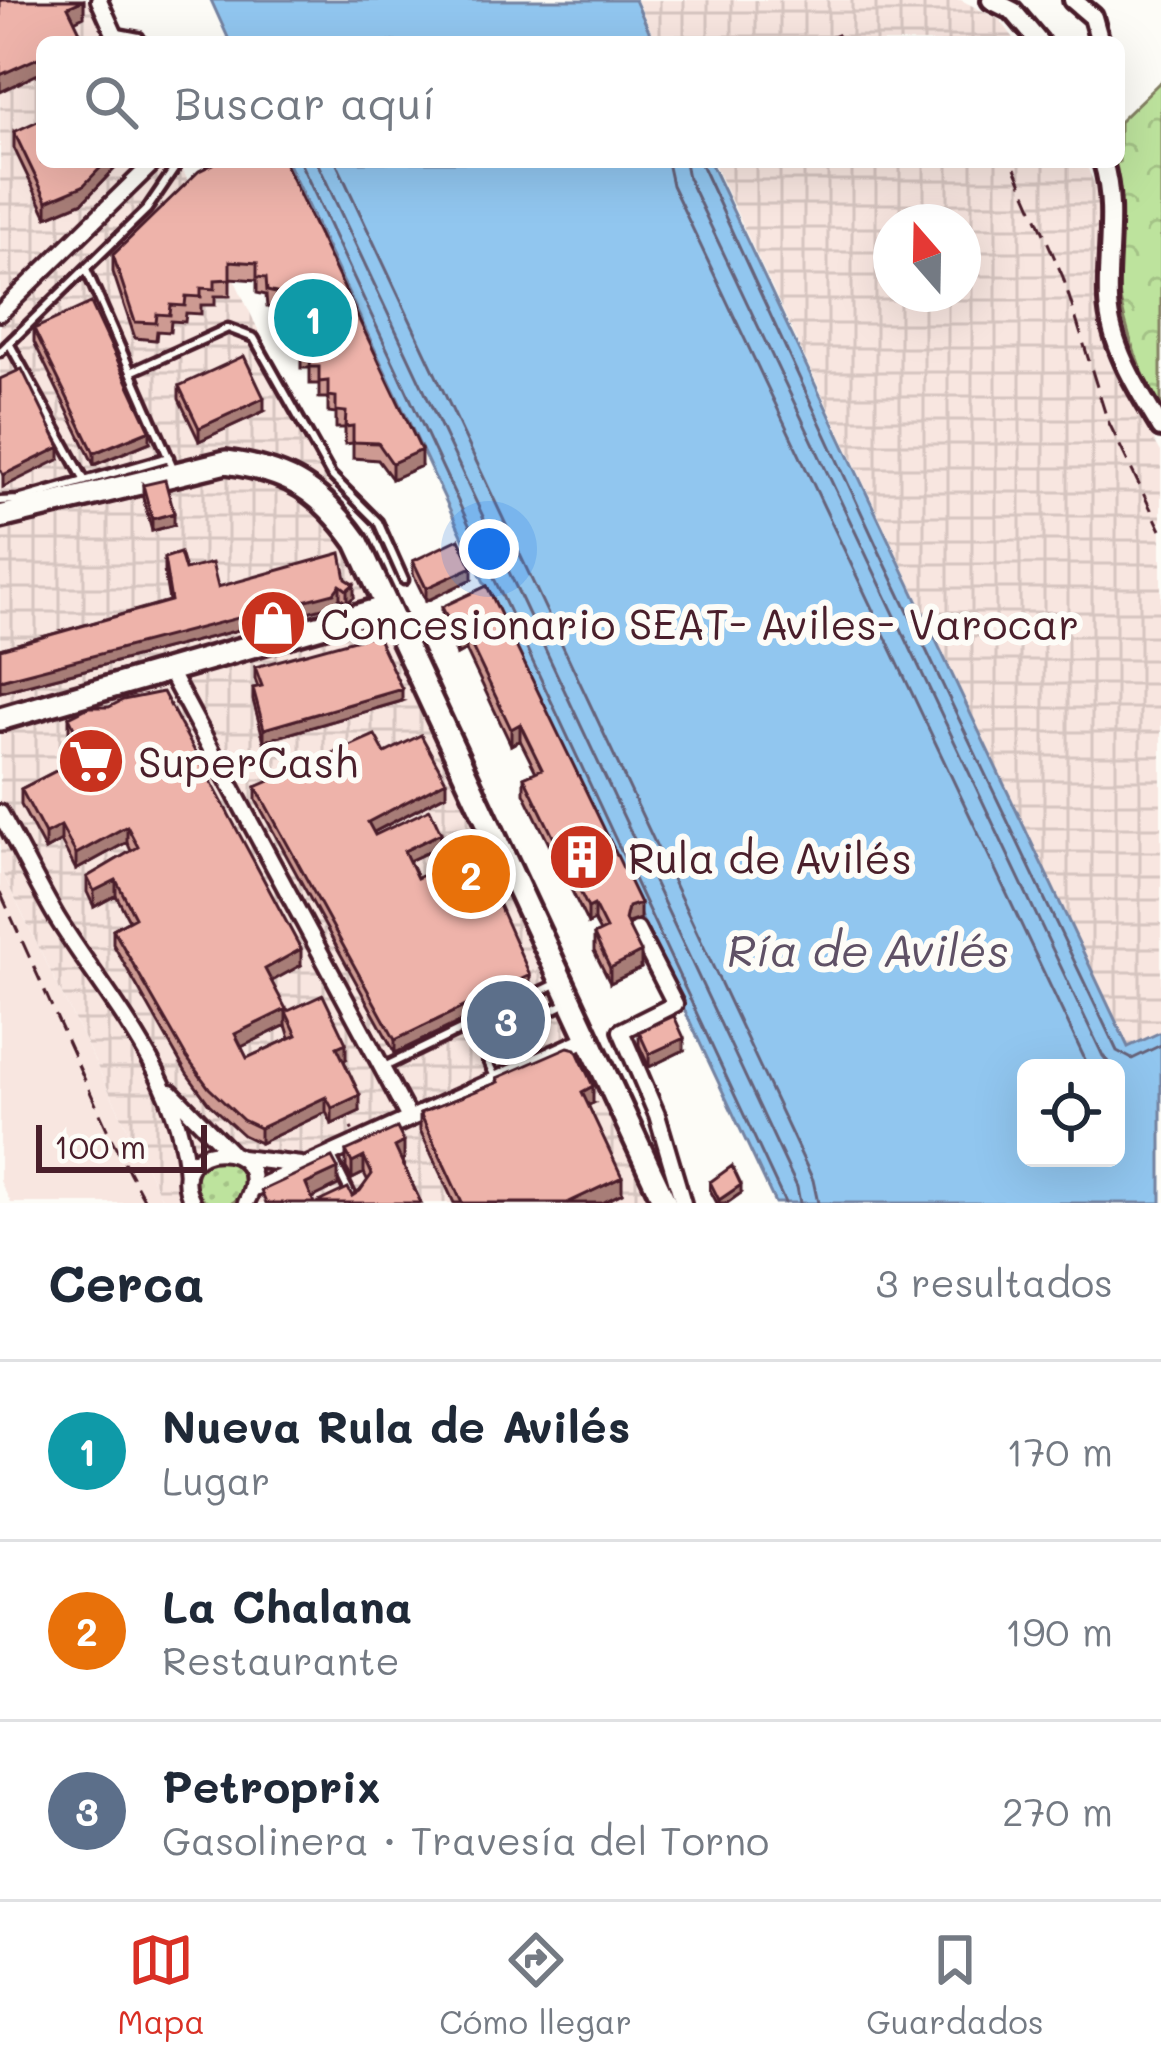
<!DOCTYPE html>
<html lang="es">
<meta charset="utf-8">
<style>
body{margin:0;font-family:Mali,sans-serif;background:#f2f2f3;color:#1f2937}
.controls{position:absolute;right:36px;bottom:36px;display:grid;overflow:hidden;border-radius:18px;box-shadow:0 12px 48px #0002}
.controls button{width:108px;height:108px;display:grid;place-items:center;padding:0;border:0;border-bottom:3px solid #e0e1e3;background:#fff;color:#1f2937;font:60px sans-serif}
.compass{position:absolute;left:873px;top:204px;width:108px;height:108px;border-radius:50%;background:#fff;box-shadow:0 12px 48px #0002;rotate:340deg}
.scale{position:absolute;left:36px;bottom:30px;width:171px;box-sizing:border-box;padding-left:12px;border:6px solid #4a1f2b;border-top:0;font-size:33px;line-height:42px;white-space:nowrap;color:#4a1f2b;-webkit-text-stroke:9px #fdfcf7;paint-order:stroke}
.you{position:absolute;left:489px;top:549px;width:42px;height:42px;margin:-30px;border:9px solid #fff;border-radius:50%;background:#1a73e8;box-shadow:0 0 0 18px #1a73e833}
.badge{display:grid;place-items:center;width:78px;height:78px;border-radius:50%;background:#d93025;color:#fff;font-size:39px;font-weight:700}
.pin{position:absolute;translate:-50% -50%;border:6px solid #fff;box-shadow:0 3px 12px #0006}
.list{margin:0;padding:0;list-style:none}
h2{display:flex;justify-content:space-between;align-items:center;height:156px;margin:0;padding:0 48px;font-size:51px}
h2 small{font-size:39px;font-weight:400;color:#747a83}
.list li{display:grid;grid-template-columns:78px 1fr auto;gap:36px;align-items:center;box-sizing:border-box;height:180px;padding:0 48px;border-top:3px solid #e0e1e3}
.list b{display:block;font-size:45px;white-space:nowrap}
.list p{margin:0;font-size:39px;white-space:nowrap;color:#747a83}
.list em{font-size:39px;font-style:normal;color:#747a83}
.icon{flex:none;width:66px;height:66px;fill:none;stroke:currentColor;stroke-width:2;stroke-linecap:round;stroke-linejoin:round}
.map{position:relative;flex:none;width:1161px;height:1203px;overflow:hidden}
.search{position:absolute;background:#fff;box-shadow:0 12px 48px #0002;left:36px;right:36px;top:36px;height:132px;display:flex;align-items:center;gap:30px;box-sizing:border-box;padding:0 42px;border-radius:18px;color:#747a83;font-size:45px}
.sheet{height:696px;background:#fff}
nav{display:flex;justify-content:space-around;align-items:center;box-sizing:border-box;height:168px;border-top:3px solid #e0e1e3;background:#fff;font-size:33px;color:#747a83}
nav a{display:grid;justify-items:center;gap:6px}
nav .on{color:#d93025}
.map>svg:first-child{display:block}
.built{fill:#f8e6e0}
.industrial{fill:url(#industrial-grid);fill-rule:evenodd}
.grass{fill:url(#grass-dots);stroke:#848164;stroke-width:3}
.forest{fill:url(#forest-crowns);stroke:#848164;stroke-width:3}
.water{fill:#91c6ef;stroke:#7583a1;stroke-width:3;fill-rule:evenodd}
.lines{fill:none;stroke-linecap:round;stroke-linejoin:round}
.shore{stroke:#666279;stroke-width:3}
.service-casing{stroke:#4a1f2b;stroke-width:15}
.minor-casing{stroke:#4a1f2b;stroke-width:22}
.tertiary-casing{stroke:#4a1f2b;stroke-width:26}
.primary-casing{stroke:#4a1f2b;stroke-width:30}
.trunk-casing{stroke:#4a1f2b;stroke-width:30}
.path{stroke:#4a1f2b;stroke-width:3;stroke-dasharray:3 9;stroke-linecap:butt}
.service{stroke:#fdfcf7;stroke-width:6}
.minor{stroke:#fdfcf7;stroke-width:14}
.tertiary{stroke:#fdfcf7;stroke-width:16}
.primary{stroke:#fdfcf7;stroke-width:21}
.trunk{stroke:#fdfcf7;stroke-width:21}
.rail{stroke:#4a1f2b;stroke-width:3;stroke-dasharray:18 9;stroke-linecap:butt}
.wall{fill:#cd9a92;stroke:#4a1f2b;stroke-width:3;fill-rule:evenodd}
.shaded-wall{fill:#a77d77;stroke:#4a1f2b;stroke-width:3}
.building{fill:#eeb3aa;stroke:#4a1f2b;stroke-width:3}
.labels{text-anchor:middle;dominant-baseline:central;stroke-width:12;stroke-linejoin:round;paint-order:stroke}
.poi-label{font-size:42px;fill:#4a1f2b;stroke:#fdfcf7;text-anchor:start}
.water-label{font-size:45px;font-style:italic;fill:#5f5166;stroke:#fdfcf7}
</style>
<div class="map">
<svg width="1161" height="1203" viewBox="0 0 1161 1203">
<defs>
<pattern id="industrial-grid" width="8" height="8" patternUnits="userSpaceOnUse" patternTransform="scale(3)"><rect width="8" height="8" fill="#f8e6e0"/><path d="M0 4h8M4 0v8" fill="none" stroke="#d6c5c0"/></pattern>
<pattern id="grass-dots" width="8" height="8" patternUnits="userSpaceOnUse" patternTransform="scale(3)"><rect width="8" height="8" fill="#bde39d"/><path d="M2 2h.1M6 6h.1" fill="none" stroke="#a4c287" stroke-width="1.8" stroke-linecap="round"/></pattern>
<pattern id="forest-crowns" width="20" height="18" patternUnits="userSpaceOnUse" patternTransform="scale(3)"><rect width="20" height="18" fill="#bde39d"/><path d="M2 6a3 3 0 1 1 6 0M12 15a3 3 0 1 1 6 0" fill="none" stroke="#a4c287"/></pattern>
</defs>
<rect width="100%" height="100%" fill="#fdfcf7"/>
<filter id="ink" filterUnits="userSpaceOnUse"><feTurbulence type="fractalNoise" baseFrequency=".00833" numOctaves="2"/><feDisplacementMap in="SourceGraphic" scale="24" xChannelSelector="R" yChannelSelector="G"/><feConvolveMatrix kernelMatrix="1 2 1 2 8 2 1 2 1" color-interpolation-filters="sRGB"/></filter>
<g filter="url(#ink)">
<path class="built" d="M 0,868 L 164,1203 L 11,1203 L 0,1181 Z"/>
<path class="industrial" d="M 0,0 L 103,0 L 123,42 L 42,42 L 42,162 L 179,162 L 670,1203 L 164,1203 L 0,868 Z
M 637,0 L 961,0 L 1000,20 L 1017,42 L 656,42 Z
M 713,162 L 1085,162 L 1095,185 L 1098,210 L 1095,299 L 1101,334 L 1110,364 L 1161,452 L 1161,1032 L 1129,1048 ZM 891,222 L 963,222 L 963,294 L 891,294 Z"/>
<path class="grass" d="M196 1182a24 24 0 1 1 48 0a24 24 0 1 1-48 0Z"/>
<path class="forest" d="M 1161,81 L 1161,410 C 1114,326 1111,256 1112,162 L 1119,162 L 1119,122 Z"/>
<path class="water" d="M 211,0 L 635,0 L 654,42 L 230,42 Z
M 287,162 L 710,162 L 1128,1047 L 1161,1032 L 1161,1203 L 775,1203 ZM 1026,1068 L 1116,1068 L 1116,1158 L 1026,1158 Z"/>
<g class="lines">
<path class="shore" d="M 300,162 L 785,1203
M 317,162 L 797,1187 L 800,1203
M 336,162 L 813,1180 L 818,1203
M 667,162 L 672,185 L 1089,1068
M 685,162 L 688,178 L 1103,1056 L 1113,1068
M 700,162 L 879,551 L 1117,1051 L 1132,1059 L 1161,1045"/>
<defs>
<path id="service" d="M 118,33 L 139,37 L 141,42
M 86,269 L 174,470
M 9,343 L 85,481
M 0,352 L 147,209 L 179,162
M 131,372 L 228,328 L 254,338 L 331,475 L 378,522 L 404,580
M 0,501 L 18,500 L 169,457
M 518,1001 L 527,1022 L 569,1002
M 472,1028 L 496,1079
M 479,1043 L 527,1022
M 382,1068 L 558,983
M 332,1157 L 355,1203"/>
<path id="minor" d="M 99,0 L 118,42
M 0,313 L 154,162
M 168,669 L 409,1118
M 0,813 C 19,847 37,884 57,918 C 108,1000 181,1077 187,1177
M 637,930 L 675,1004 L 621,1031 L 657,1115 L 683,1203
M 171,1092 L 230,1152
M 241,1158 L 301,1165
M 252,1190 L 588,1038
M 193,1203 C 157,1135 282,1136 246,1203"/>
<path id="tertiary" d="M 991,0 L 1013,11 L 1039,42
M 1073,0 L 1093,17 L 1100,42
M 1103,162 C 1117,207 1106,254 1108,301 C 1110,347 1138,390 1161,428"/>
<path id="primary" d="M 0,719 L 387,607"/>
<path id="trunk" d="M 0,517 L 226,462 C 290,471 320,490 357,542 L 665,1203"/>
</defs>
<use href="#service" class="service-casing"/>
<use href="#minor" class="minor-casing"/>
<use href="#tertiary" class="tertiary-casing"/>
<use href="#primary" class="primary-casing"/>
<use href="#trunk" class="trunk-casing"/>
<path class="path" d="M 346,1117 L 353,1132"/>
<use href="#service" class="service"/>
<use href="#minor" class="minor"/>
<use href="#tertiary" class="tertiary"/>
<use href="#primary" class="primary"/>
<use href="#trunk" class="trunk"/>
<path class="rail" d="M 1015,168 L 1063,277 L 1107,419 L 1161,530
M 0,892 L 111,1138 L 146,1203"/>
</g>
<path class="wall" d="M 14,132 L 42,162 L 121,162 L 83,202 L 47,217 L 14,148 Z
M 204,162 L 284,162 L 421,466 L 392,479 L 378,460 L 353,458 L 353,443 L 345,444 L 345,428 L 336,428 L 336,413 L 328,412 L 328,398 L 319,398 L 319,384 L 310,384 L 310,368 L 301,368 L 301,353 L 292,352 L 292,339 L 284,338 L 284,324 L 275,322 L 275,309 L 267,307 L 266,295 L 257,293 L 257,280 L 230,278 L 230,296 L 215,296 L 215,305 L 201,305 L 201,314 L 186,313 L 185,322 L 171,321 L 170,332 L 157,331 L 156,340 L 135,338 L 113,272 L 113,255 L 206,167 Z
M 34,329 L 150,442 L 94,465 L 34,342 Z
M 179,386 L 264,411 L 199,441 L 179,399 Z
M 143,485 L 174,525 L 152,531 L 143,498 Z
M 164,558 L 218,587 L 346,579 L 354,597 L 347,603 L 340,598 L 334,605 L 0,692 L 0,649 L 169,601 L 164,571 Z
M 413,561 L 472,579 L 426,601 L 413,574 Z
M 487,586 L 640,919 L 628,923 L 628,925 L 641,968 L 610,983 L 594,951 L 594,935 L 600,932 L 594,921 L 588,924 L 524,793 L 524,777 L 536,772 L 520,740 L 511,745 L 466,650 L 457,655 L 442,623 L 442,607 Z
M 255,667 L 402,701 L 264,741 L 253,700 L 253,688 L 258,687 L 255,679 Z
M 69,717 L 301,965 L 271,981 L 286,1012 L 346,1059 L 344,1060 L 360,1111 L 332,1124 L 326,1112 L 260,1143 L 243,1135 L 209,1104 L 187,1074 L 113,944 L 113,929 L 129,920 L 116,895 L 94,907 L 87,892 L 87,877 L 131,851 L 127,842 L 76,870 L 61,841 L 45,850 L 21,805 L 21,789 L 81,758 L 69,733 ZM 286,1025 L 290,1038 L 247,1058 L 241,1047 Z
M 385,753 L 446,794 L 374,832 L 375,835 L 441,846 L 409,861 L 417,878 L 530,988 L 395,1053 L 256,800 L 256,787 Z
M 639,1032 L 684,1050 L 649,1067 L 639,1045 Z
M 497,1078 L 593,1103 L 588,1105 L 622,1193 L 602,1203 L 454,1203 L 420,1130 L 420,1113 L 497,1083 Z
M 346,1151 L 404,1159 L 401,1160 L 421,1203 L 352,1196 L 360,1191 L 368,1181 L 364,1173 L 352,1179 L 346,1168 Z
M 710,1182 L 741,1193 L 727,1203 L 717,1203 L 710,1190 Z"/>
<path class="shaded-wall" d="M 84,0 L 84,16 L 68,24 L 68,7 Z
M 42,56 L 42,72 L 0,92 L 0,75 Z
M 106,162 L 121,162 L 83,202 L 47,217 L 47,201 Z
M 264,398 L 264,411 L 199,441 L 199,428 Z
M 150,430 L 150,442 L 94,465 L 94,453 Z
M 60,447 L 60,459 L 3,487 L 3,475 Z
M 421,450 L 421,466 L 392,479 L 392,463 Z
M 174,513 L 174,525 L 152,531 L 152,519 Z
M 472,567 L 472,579 L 426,601 L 426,588 Z
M 354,584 L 354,597 L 347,603 L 347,590 Z
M 340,585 L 340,598 L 334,605 L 0,692 L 0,680 Z
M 466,634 L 466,650 L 457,655 L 457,639 Z
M 402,689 L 402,701 L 264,741 L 264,729 Z
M 520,724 L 520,740 L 511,745 L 511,729 Z
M 446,781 L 446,794 L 368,835 L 368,822 Z
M 61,826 L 61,841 L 45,850 L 45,834 Z
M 127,826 L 127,842 L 76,870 L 76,854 Z
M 441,833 L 441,846 L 404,863 L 404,851 Z
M 116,880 L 116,895 L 94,907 L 94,891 Z
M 640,903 L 640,919 L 628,923 L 625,936 L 625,920 L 628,907 Z
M 594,905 L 594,921 L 588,924 L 588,908 Z
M 301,949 L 301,965 L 265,985 L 265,969 Z
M 641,952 L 641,968 L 610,983 L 610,968 Z
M 530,975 L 530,988 L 395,1053 L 395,1040 Z
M 286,1009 L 286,1025 L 235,1050 L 235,1034 Z
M 684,1038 L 684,1050 L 649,1067 L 649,1054 Z
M 346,1043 L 346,1059 L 337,1063 L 337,1047 Z
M 593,1086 L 593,1103 L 582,1108 L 582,1092 Z
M 360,1095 L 360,1111 L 332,1124 L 332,1108 Z
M 326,1097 L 326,1112 L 260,1143 L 260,1128 Z
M 404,1142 L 404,1159 L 395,1163 L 395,1147 Z
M 364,1157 L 364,1173 L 352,1179 L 352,1163 Z
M 338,1169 L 338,1185 L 306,1201 L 306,1184 Z
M 622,1177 L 622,1193 L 602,1203 L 567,1203 Z
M 741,1185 L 741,1193 L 727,1203 L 719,1203 L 719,1200 Z"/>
<path class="building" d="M 0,0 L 84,0 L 68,7 L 85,42 L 42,42 L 42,56 L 0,75 Z
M 837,35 L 841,42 L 821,42 Z
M 42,119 L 42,162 L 106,162 L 83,186 L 47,201 L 14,132 Z
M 212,162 L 284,162 L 421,450 L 392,463 L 378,443 L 353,442 L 353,426 L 345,427 L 346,412 L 336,411 L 336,397 L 328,396 L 328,381 L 319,382 L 319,367 L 310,367 L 311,352 L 301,351 L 301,337 L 292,335 L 293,322 L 284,321 L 285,308 L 275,305 L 276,293 L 267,291 L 266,278 L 257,277 L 257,263 L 230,261 L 230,279 L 215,280 L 215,289 L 201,288 L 201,297 L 186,296 L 185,306 L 171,305 L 170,315 L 157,314 L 156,323 L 135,322 L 113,255 L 199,171 L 213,164 Z
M 91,303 L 150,430 L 94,453 L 34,329 Z
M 244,356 L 264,398 L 199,428 L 179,386 Z
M 22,369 L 60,447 L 3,475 L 0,469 L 0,379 Z
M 165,480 L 174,513 L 152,519 L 143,485 Z
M 459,539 L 472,567 L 426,588 L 413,561 Z
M 180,553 L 185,570 L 212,563 L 218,587 L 341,553 L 346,579 L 354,584 L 347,590 L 340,585 L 334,593 L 0,680 L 0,649 L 171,601 L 164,558 Z
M 487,586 L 640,903 L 628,907 L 625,920 L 641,952 L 610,968 L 594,935 L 606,929 L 594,905 L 588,908 L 524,777 L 542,769 L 520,724 L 511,729 L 466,634 L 457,639 L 442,607 Z
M 376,634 L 402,689 L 264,729 L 253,688 L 262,686 L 255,667 Z
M 163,692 L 301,949 L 265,969 L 286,1009 L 235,1034 L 247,1058 L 297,1035 L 286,1012 L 323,995 L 346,1043 L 337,1047 L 360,1095 L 332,1108 L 326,1097 L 260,1128 L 243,1120 L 209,1088 L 187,1058 L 113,929 L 135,917 L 116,880 L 94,891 L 87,877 L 138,847 L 127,826 L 76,854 L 61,826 L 45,834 L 21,789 L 87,755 L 69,717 L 89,707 L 109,707 L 123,700 Z
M 375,735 L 385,753 L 421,735 L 446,781 L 368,822 L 375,835 L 430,809 L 441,833 L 404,851 L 417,878 L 475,851 L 530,975 L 395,1040 L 256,787 Z
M 674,1016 L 684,1038 L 649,1054 L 639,1032 Z
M 568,1047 L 576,1049 L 593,1086 L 582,1092 L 622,1177 L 567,1203 L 462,1203 L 420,1113 L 499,1082 L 497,1078 Z
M 397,1128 L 404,1142 L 395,1147 L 421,1203 L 316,1203 L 348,1188 L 352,1196 L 360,1191 L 372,1174 L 364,1157 L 352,1163 L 346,1151 Z
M 332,1158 L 338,1169 L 306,1184 L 314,1203 L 266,1203 L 261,1191 Z
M 732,1166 L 741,1185 L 719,1200 L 710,1182 Z"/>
</g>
<defs>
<symbol id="shop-disc" viewBox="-11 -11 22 22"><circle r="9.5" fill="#c8321e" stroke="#fdfcf7"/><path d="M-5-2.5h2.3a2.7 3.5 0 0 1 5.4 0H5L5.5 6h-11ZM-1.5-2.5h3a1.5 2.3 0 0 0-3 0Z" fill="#fff"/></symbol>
<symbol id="supermarket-disc" viewBox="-11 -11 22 22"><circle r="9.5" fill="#c8321e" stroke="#fdfcf7"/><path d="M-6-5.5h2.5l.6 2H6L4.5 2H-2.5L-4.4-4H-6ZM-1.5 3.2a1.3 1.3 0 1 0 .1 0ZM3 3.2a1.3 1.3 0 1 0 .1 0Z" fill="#fff"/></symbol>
<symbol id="building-disc" viewBox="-11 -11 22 22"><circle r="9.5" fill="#c8321e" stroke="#fdfcf7"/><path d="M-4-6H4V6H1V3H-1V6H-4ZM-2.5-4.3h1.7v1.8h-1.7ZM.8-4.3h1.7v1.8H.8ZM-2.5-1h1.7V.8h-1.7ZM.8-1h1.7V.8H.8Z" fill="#fff"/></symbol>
</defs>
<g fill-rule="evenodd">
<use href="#shop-disc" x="235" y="585" width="76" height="76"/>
<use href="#supermarket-disc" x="53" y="723" width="76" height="76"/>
<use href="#building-disc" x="544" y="819" width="76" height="76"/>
</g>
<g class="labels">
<g class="poi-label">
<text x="320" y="623">Concesionario SEAT- Aviles- Varocar</text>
<text x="138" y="761">SuperCash</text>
<text x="628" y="857">Rula de Avilés</text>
</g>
<g class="water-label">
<text x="868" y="949">Ría de Avilés</text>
</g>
</g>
</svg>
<div class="controls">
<button><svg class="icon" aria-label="locate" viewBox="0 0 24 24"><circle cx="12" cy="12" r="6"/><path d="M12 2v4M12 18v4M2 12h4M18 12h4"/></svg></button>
</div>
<svg class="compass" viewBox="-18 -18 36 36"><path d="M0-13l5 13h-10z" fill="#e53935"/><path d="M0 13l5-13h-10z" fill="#747a83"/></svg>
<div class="scale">100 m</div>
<div class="you"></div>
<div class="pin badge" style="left:313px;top:318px;background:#0f9aa8">1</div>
<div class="pin badge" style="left:471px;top:874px;background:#e8710a">2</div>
<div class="pin badge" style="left:506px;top:1020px;background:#5c6f8a">3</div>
<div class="search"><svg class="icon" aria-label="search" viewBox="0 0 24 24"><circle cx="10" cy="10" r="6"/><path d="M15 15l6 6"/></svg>Buscar aquí</div>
</div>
<section class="sheet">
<h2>Cerca<small>3 resultados</small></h2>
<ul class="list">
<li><span class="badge" style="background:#0f9aa8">1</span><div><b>Nueva Rula de Avilés</b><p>Lugar</p></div><em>170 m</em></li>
<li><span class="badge" style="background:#e8710a">2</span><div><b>La Chalana</b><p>Restaurante</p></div><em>190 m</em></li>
<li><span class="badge" style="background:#5c6f8a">3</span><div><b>Petroprix</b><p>Gasolinera · Travesía del Torno</p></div><em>270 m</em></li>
</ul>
</section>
<nav>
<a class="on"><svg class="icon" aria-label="map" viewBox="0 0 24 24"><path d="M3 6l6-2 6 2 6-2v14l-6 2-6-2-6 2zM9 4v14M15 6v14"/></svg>Mapa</a>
<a><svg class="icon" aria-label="directions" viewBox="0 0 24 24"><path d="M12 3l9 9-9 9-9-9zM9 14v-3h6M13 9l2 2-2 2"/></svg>Cómo llegar</a>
<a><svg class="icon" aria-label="saved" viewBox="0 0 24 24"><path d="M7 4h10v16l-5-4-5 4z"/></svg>Guardados</a>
</nav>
